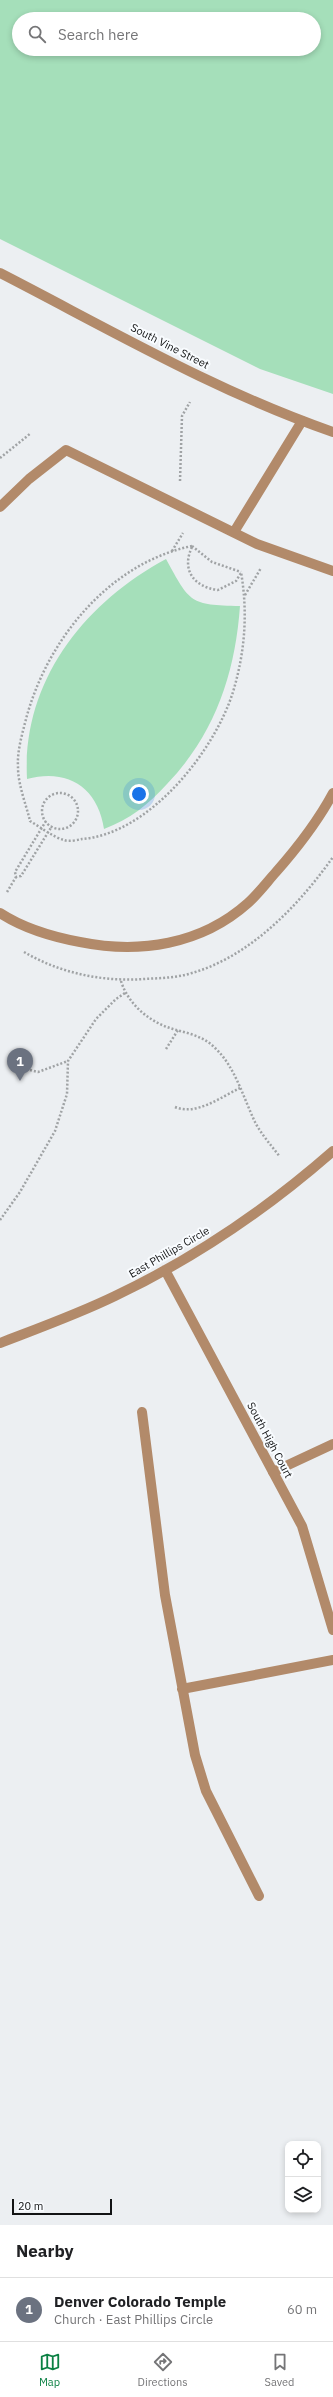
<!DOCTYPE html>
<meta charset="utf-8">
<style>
body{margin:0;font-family:"IBM Plex Sans",sans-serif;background:#f2f2f2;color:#202124}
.controls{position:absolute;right:12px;bottom:12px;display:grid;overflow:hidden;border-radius:8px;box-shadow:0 2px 6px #0003}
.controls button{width:36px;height:36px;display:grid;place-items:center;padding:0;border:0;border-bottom:1px solid #e0e0e0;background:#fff;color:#202124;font:20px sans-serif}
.scale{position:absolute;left:12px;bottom:10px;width:100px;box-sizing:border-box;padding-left:4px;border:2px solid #121314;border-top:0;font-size:11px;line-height:14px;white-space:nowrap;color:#121314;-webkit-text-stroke:3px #f9fcff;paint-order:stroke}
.you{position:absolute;left:139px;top:794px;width:14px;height:14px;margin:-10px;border:3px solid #fff;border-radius:50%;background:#1a73e8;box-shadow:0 0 0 6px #1a73e833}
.badge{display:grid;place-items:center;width:26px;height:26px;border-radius:50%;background:#0b8043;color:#fff;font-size:13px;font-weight:700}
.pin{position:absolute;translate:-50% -33px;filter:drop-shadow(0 1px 2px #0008)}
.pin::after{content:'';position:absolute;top:21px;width:14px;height:12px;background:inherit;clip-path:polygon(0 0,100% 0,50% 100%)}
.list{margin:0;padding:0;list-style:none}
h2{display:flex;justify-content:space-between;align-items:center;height:52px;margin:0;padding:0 16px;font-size:17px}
h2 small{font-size:13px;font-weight:400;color:#757577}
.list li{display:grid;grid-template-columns:26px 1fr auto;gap:12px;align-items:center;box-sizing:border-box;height:64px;padding:0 16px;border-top:1px solid #e0e0e0}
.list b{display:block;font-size:15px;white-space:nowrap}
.list p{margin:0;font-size:13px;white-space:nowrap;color:#757577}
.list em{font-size:13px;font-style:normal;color:#757577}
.icon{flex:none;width:22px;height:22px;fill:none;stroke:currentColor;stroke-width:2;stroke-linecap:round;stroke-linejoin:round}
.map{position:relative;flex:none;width:333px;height:2225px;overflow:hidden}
.search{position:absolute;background:#fff;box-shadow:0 2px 6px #0003;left:12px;right:12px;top:12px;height:44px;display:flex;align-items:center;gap:10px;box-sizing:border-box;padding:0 14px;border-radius:22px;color:#757577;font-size:15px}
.sheet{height:116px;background:#fff}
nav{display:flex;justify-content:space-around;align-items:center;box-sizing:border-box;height:56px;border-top:1px solid #e0e0e0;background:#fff;font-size:11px;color:#757577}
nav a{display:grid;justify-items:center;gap:2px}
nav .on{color:#0b8043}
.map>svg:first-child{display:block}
.green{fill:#a5dfba;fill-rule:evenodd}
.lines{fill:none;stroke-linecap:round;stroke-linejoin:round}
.path{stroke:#a0a3a5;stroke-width:2.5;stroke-dasharray:2 2;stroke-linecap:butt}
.lane{stroke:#b28a6a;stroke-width:10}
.street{stroke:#b28a6a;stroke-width:10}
.labels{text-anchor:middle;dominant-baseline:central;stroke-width:4;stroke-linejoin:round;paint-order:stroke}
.street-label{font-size:11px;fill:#121314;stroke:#f9fcff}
</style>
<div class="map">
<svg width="333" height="2225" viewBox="0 0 333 2225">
<rect width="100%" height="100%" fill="#eceff2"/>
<path class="green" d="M 0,0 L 333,0 L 333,394 L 260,369 L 0,239 ZM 19,19 L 314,19 L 314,49 L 19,49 Z
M 166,559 C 190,603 190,605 240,606 C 235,674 215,734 167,784 C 148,805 130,819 104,829 C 98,787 67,768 27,779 C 22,682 83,604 166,559 Z"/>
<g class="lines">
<path class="path" d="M 0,458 L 31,433
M 180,481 L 182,416 L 190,402
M 192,546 C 109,563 47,640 26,719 C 22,735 17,751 18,767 C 18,785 26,804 30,821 C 40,827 53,837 64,840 C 69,842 77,840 82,839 C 149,834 214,752 233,692 C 245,652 248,613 241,572
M 192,546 L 212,562 L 241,572
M 192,547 C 181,570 194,587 218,590 L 236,581 L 241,573
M 172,551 L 183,533
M 245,595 L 261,568
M42 811a18 18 0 1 1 36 0a18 18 0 1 1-36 0Z
M 46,821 L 15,872 L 16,877 L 21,876 L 52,826
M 7,892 L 16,877
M 24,952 C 60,973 102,982 144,979 C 160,978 176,978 192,973 C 251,956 299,905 333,857
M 121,981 C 128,1004 149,1022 173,1029 C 187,1033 203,1036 214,1047 C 235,1066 243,1097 255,1122 C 261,1134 271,1145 280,1157
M 166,1049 L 178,1030
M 30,1070 L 38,1072 L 68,1061
M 175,1107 C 196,1116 221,1097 240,1088
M 0,1220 L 20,1192 L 55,1131 L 67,1094 L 68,1061 L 96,1019 L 116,999 L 125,993"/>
<path class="lane" d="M 0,507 L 29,479 L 66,450 L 257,544 L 333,571
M 234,532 L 302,421
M 0,913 C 23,928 53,937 80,942 C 139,954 201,945 248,903 C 258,894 267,882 276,872 C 298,847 318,821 333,793
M 142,1412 L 165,1595 L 195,1755 L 206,1791 L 259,1896
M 273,1472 L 333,1444
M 182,1689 L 333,1660"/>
<path class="street" d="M 0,273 C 109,329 217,392 333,432
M 165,1270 L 302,1526 L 333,1630
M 0,1343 C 39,1328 78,1314 115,1296 C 193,1259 268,1208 333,1151"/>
</g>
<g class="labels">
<g class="street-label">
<text transform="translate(170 346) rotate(27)">South Vine Street</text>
<text transform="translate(169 1252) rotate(-30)">East Phillips Circle</text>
<text transform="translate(270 1440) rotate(62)">South High Court</text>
</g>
</g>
</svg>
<div class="controls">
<button><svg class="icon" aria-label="locate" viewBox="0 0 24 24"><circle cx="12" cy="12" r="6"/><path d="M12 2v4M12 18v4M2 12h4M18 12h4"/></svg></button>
<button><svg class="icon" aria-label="layers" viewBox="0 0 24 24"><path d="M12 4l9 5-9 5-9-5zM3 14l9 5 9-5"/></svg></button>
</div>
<div class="scale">20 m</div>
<div class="you"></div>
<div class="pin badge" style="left:20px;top:1081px;background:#6b7280">1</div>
<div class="search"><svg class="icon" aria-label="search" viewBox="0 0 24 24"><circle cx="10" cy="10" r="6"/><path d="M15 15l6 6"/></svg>Search here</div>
</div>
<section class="sheet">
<h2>Nearby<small></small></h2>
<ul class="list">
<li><span class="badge" style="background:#6b7280">1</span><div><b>Denver Colorado Temple</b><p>Church · East Phillips Circle</p></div><em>60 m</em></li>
</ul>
</section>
<nav>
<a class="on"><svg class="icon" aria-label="map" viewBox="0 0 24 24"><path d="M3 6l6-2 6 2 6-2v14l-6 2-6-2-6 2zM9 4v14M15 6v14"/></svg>Map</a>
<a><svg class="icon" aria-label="directions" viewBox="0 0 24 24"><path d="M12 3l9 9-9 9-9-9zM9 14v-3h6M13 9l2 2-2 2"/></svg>Directions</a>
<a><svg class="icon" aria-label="saved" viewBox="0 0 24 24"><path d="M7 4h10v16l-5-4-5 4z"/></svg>Saved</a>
</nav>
